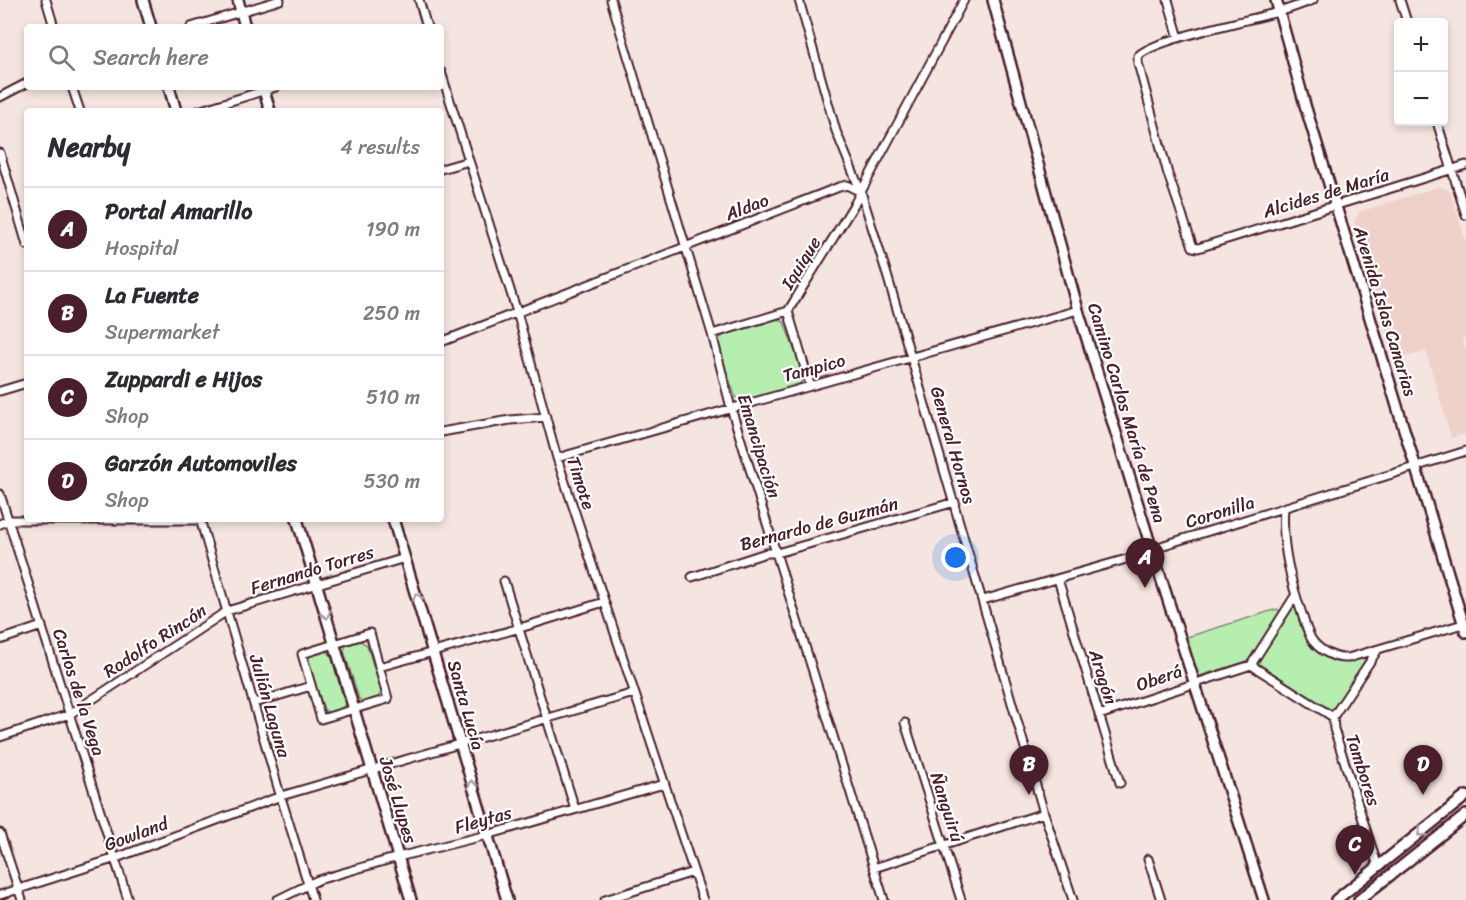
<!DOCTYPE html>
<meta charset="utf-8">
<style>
body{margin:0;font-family:Sriracha,sans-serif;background:#f2f2f3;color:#2b2b33}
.controls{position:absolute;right:18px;top:18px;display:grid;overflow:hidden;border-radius:6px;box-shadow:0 3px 9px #0003}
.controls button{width:54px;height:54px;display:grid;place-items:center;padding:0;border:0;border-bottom:2px solid #e1e1e2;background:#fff;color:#2b2b33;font:30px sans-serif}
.you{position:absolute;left:956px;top:558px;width:21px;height:21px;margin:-15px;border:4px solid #fff;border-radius:50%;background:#1a73e8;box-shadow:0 0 0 9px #1a73e833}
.badge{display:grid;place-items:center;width:39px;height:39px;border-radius:50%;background:#4a1f2b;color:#fff;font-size:20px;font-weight:700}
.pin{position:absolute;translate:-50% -50px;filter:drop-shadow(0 2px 3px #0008)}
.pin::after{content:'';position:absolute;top:32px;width:21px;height:18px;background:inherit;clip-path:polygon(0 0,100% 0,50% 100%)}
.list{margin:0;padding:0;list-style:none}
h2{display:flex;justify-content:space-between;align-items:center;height:78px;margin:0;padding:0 24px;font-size:26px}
h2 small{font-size:20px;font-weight:400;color:#7c7c81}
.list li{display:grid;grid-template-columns:39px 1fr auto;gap:18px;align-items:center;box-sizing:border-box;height:84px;padding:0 24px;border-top:2px solid #e1e1e2}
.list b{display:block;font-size:22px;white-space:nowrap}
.list p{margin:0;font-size:20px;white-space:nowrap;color:#7c7c81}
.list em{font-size:20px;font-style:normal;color:#7c7c81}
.icon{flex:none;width:33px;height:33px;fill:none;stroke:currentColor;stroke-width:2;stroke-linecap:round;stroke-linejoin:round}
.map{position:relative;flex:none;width:1466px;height:900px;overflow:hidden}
.search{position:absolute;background:#fff;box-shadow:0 3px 9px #0003;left:24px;top:24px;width:420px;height:66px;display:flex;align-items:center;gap:15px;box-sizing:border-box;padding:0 21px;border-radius:6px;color:#7c7c81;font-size:22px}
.panel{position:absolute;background:#fff;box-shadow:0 3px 9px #0003;left:24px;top:108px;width:420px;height:414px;border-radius:6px}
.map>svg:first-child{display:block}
.built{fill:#eed2ca}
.green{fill:#b6eeb0;stroke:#80866e;stroke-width:1.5}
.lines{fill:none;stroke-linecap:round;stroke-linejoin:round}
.street-casing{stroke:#4a1f2b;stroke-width:11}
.secondary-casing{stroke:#4a1f2b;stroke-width:14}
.street{stroke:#fff;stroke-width:7}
.secondary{stroke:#fff;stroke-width:9}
.oneway{stroke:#ae9aa0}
.labels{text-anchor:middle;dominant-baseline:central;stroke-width:4.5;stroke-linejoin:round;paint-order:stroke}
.street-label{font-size:18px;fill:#4a1f2b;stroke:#fff}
</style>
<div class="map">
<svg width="1466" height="900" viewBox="0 0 1466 900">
<rect width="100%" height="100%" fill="#f5e5e0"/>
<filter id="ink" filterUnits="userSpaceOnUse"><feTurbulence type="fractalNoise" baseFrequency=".0167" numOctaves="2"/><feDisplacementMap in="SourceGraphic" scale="12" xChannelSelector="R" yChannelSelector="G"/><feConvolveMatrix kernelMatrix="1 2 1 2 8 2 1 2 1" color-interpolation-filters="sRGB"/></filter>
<g filter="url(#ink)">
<path class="built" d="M 1437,187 L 1443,187 L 1450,191 L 1466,242 L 1466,338 L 1462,339 L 1466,351 L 1466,434 L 1451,438 L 1426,351 L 1395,360 L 1354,223 L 1359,212 Z"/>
<path class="green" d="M 778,319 L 784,322 L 804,376 L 803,380 L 798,386 L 739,401 L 735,396 L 718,346 L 720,338 L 726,334 Z
M 1292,607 L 1296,609 C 1306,641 1313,653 1348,659 C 1354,660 1361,657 1367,658 L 1334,709 L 1328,709 L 1257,663 L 1267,641 Z
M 1277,609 L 1282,613 L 1248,661 L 1196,677 L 1184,638 Z
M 360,641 L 367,645 L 381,692 L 378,699 L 364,703 L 359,699 L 344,651 L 345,646 Z
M 325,650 L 331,655 L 345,704 L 342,709 L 329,713 L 324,710 L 308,661 L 310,655 Z"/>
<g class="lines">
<defs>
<path id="street" d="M 46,0 L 54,27
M 419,0 L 427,27
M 611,0 L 712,334 L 731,408 L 884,900
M 799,0 L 836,131 L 861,192 L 885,268 L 1044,813 L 1073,900
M 1168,0 L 1179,38
M 1313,0 C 1302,4 1290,9 1278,12 C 1251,20 1154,39 1138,56 L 1138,63 L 1168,174 L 1193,247 L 1198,248 L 1466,165
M 1400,0 L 1407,22
M 191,27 L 280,0
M 441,72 L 517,312 L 557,458 L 703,900
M 72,87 L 80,111
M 0,97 L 27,83
M 198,111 L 276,87
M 1437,122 L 1466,215
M 0,153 L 27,245
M 441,169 L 469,161
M 788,311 L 810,385
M 712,334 L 788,311 L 855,203 L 964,0
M 441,342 L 839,187 L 847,185 L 861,192
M 0,391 L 27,383
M 441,432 L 510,420 L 546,417
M 557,458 L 1078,310
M 0,494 L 128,900
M 1284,508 C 1281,544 1290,580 1302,614 C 1305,623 1307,632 1312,640 C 1320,651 1335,659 1348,658 L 1463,624
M 200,519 L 279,791 L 313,900
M 0,524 L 8,520 L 200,520
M 692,577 L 766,553 L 777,553 L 955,502
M 1058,579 L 1120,783
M 504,581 L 575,809
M 983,600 L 1144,554 L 1164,545 L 1466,451
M 370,633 L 388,699 L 321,719 L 302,654 Z
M 0,640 L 42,626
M 1251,665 L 1295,596
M 379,667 L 520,628 L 604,602
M 254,703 L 311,686
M 1099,715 L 1251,665 L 1333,717
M 1333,717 L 1334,729 L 1378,867
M 1333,717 L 1377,651
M 905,723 L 961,900
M 0,737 L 70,714 L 227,611 L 405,558
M 0,833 L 22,900
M 1148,859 L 1161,900
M 874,868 L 1044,813
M 0,895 L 116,858 L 281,796 L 634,693
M 277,900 L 318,880 L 398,857 L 487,835 L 664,784
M 605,900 L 693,872"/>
<path id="secondary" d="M 143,0 L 151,27
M 238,0 L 245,27
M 993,0 L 1078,310 L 1152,550 L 1264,900
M 1276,0 L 1305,105 L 1466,632
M 169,87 L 176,111
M 263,87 L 270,111
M 297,519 L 411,900
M 393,519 L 507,900
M 1336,900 L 1466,796
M 1359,900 L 1466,815"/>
</defs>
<use href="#street" class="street-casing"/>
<use href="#secondary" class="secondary-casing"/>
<use href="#street" class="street"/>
<use href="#secondary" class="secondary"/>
</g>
<defs><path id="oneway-chevron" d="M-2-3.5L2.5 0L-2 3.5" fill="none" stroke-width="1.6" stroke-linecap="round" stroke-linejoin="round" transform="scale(1.5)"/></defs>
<g class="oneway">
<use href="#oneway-chevron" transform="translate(417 597) rotate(-107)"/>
<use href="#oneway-chevron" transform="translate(326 615) rotate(74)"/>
<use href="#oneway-chevron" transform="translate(472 784) rotate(-106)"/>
<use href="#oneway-chevron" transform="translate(1421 833) rotate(141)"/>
</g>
</g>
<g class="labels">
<g class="street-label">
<text transform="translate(1326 193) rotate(-17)">Alcides de María</text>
<text transform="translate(747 207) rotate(-21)">Aldao</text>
<text transform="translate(801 263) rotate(-58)">Iquique</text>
<text transform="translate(1385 311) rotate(73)">Avenida Islas Canarias</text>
<text transform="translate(814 368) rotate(-15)">Tampico</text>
<text transform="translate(1127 413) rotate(73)">Camino Carlos María de Pena</text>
<text transform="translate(953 445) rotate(74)">General Hornos</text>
<text transform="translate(759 446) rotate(73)">Emancipación</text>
<text transform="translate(581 483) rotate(72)">Timote</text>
<text transform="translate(1220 512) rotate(-17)">Coronilla</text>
<text transform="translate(819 524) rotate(-15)">Bernardo de Guzmán</text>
<text transform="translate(312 570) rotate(-17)">Fernando Torres</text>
<text transform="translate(155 641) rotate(-33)">Rodolfo Rincón</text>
<text transform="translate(1103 677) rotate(73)">Aragón</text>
<text transform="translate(1159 678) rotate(-19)">Oberá</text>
<text transform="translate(79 692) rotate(72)">Carlos de la Vega</text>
<text transform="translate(466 705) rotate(74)">Santa Lucía</text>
<text transform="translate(270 706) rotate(74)">Julián Laguna</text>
<text transform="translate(1363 770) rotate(72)">Tambores</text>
<text transform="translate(398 800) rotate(73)">José Llupes</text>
<text transform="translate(947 807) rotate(72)">Ñanguirú</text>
<text transform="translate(483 820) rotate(-16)">Fleytas</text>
<text transform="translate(136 834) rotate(-20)">Gowland</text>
</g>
</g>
</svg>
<div class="controls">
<button>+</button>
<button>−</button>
</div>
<div class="you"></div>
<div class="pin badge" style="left:1145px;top:588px">A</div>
<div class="pin badge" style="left:1029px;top:795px">B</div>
<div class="pin badge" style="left:1355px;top:875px">C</div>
<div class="pin badge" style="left:1423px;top:795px">D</div>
<div class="search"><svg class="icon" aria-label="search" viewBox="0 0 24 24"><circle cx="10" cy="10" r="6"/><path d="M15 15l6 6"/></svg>Search here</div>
<section class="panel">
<h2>Nearby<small>4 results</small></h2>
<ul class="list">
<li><span class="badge">A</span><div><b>Portal Amarillo</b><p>Hospital</p></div><em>190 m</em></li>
<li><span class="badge">B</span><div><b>La Fuente</b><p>Supermarket</p></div><em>250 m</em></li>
<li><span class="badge">C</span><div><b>Zuppardi e Hijos</b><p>Shop</p></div><em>510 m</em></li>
<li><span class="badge">D</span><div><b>Garzón Automoviles</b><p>Shop</p></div><em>530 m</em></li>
</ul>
</section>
</div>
